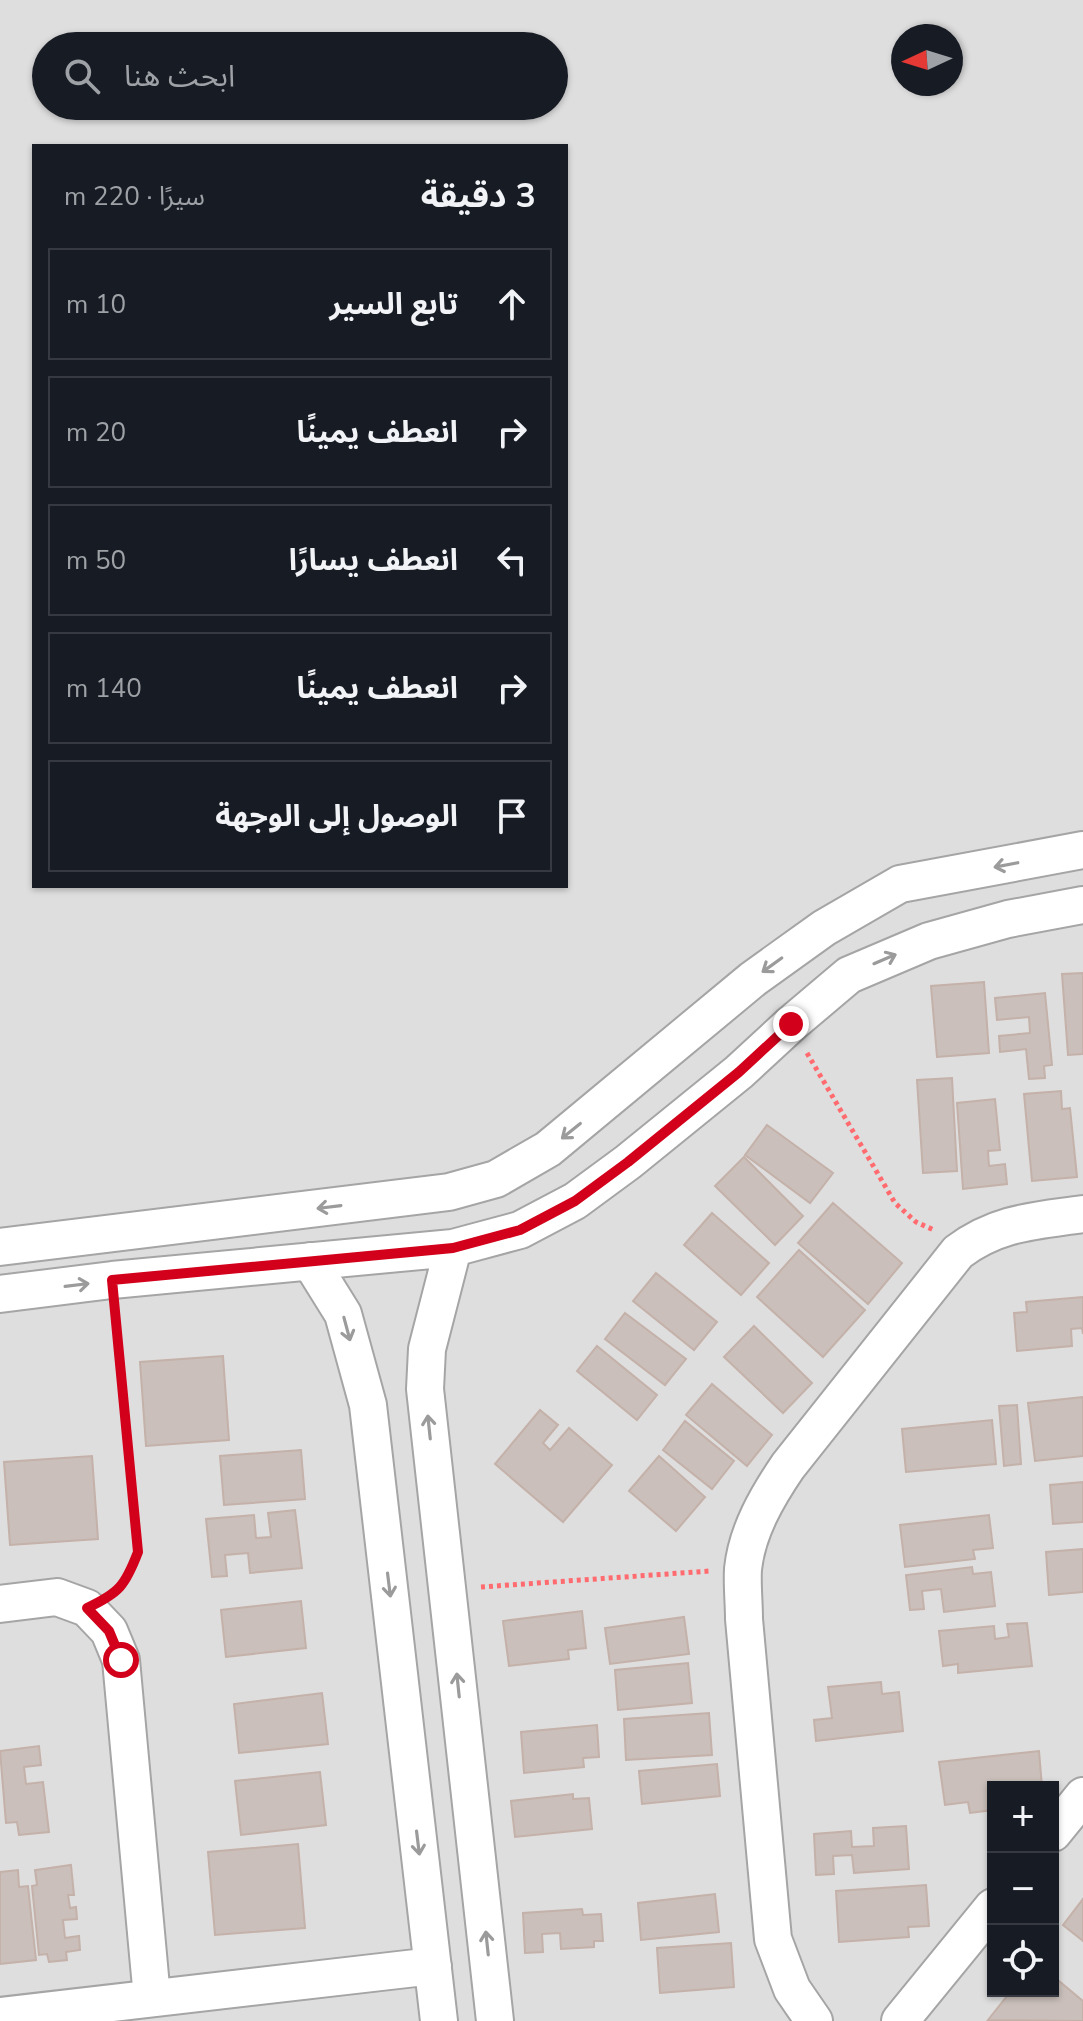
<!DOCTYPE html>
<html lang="ar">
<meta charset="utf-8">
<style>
body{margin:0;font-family:"Nunito Sans","Noto Sans Arabic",sans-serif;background:#20242c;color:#f1f3f6;direction:rtl}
.controls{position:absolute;right:24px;bottom:24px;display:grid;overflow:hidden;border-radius:0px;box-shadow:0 2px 6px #0004}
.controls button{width:72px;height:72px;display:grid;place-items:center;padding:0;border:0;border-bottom:2px solid #363941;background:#171b24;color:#f1f3f6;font:40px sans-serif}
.compass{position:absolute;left:891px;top:24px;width:72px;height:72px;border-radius:50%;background:#171b24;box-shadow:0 2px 6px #0004;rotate:266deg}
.stop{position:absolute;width:24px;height:24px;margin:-18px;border:6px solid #d2001b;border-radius:50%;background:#fff}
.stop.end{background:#d2001b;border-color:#fff;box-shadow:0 2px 8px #0008}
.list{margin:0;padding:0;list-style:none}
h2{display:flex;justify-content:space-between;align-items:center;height:104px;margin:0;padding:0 32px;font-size:34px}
h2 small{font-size:26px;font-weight:400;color:#9ea1a6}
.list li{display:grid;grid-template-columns:52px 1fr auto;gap:24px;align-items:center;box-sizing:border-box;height:112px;margin:0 16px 16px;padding:0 16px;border:2px solid #363941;border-radius:0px}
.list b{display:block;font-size:30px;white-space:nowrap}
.list em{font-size:26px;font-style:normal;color:#9ea1a6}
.icon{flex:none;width:44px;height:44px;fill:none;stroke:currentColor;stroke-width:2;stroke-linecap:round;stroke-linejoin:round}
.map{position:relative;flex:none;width:1083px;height:2021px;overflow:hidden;direction:ltr}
.search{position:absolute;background:#171b24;box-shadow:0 2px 6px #0004;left:32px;top:32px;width:536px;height:88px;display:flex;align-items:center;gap:20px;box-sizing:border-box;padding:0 28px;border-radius:44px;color:#9ea1a6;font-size:30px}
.panel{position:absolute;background:#171b24;box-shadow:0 2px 6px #0004;left:32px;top:144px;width:536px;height:744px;border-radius:0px;direction:rtl}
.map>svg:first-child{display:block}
.residential{fill:#dfdede;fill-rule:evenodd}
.building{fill:#cabfba;stroke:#c4b1a9;stroke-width:2}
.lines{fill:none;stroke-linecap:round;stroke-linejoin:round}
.minor-casing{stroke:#a5a5a5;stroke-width:40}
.path{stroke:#ff6b6f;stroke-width:5;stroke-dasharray:4 4;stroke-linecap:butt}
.minor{stroke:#fff;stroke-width:36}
.oneway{stroke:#9b9b9b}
.route{stroke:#d2001b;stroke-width:10}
</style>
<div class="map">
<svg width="1083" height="2021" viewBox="0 0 1083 2021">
<rect width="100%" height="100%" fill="#f2ede7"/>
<path class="residential" d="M 0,0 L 1083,0 L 1083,2021 L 0,2021 ZM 903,36 L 951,36 L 951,84 L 903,84 ZM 46,46 L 554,46 L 554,106 L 46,106 ZM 34,146 L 566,146 L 566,886 L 34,886 ZM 993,1787 L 1053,1787 L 1053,1991 L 993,1991 Z"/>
<path class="building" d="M 1083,973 L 1083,1054 L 1068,1055 L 1062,974 Z
M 984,982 L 989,1053 L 937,1057 L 931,986 Z
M 1045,993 L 1052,1065 L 1044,1066 L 1045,1078 L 1029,1079 L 1026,1049 L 1000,1052 L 999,1036 L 1030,1033 L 1029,1017 L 997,1020 L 995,998 Z
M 952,1078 L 957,1171 L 923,1173 L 917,1080 Z
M 1061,1091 L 1062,1109 L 1070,1108 L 1077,1177 L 1032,1181 L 1024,1094 Z
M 995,1099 L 1000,1150 L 988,1151 L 989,1166 L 1005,1164 L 1007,1184 L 963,1189 L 957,1103 Z
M 767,1125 L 833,1173 L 810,1203 L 745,1155 Z
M 744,1157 L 803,1216 L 775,1245 L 715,1186 Z
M 833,1203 L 902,1263 L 868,1304 L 798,1243 Z
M 712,1213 L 769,1263 L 741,1295 L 684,1245 Z
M 799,1250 L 865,1310 L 823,1357 L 757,1297 Z
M 656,1273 L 717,1322 L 694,1350 L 633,1301 Z
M 1083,1297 L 1083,1334 L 1082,1328 L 1071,1329 L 1072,1346 L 1017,1351 L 1014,1313 L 1027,1312 L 1026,1302 Z
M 625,1313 L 686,1359 L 665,1385 L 605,1339 Z
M 754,1326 L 812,1383 L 783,1413 L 724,1357 Z
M 597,1346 L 657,1395 L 637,1420 L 577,1371 Z
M 223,1356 L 229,1440 L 146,1446 L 140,1362 Z
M 712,1384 L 772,1435 L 747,1466 L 686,1415 Z
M 1083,1397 L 1083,1456 L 1035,1461 L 1028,1403 Z
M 1017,1405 L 1021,1464 L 1004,1466 L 999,1406 Z
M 540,1410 L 558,1425 L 543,1443 L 550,1450 L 569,1428 L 612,1465 L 563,1522 L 495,1464 Z
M 992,1420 L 996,1464 L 906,1472 L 902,1429 Z
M 685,1421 L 734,1461 L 712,1489 L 663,1450 Z
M 301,1450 L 305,1499 L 224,1505 L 220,1456 Z
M 92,1456 L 98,1539 L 10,1545 L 4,1462 Z
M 659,1456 L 705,1497 L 676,1531 L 629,1491 Z
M 1083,1482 L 1083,1522 L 1053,1524 L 1050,1485 Z
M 295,1510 L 302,1568 L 250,1573 L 248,1553 L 225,1555 L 227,1576 L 212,1577 L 206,1519 L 254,1515 L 256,1538 L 271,1537 L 268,1513 Z
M 989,1515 L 993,1548 L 973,1550 L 975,1559 L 905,1567 L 900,1525 Z
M 1083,1549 L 1083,1592 L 1049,1595 L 1046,1552 Z
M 972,1567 L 973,1574 L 991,1572 L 995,1606 L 944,1612 L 941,1589 L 922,1591 L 924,1609 L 910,1610 L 906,1575 Z
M 301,1601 L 306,1648 L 226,1657 L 221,1610 Z
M 582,1611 L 586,1648 L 568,1650 L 569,1659 L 509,1666 L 503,1621 Z
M 684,1617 L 689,1654 L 610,1664 L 605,1628 Z
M 1027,1623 L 1032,1666 L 958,1673 L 958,1664 L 943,1666 L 939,1631 L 994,1626 L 995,1639 L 1009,1637 L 1007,1624 Z
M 688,1663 L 692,1703 L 618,1710 L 615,1670 Z
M 881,1682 L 882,1694 L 899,1692 L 903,1731 L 816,1741 L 814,1720 L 832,1718 L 828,1687 Z
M 322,1693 L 328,1744 L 239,1753 L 234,1704 Z
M 709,1713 L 712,1755 L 626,1760 L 624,1719 Z
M 597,1725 L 599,1757 L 583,1758 L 584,1767 L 524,1773 L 521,1732 Z
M 39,1746 L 41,1765 L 24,1767 L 26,1784 L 43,1782 L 49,1832 L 19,1835 L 17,1822 L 6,1823 L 0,1751 Z
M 1039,1751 L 1042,1787 L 993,1787 L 993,1810 L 970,1813 L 968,1802 L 945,1805 L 939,1762 Z
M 717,1764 L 720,1796 L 642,1804 L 639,1771 Z
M 320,1772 L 326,1825 L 241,1835 L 235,1781 Z
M 573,1794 L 573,1799 L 589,1798 L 592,1829 L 515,1837 L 511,1801 Z
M 906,1826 L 909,1869 L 854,1873 L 852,1855 L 833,1856 L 834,1874 L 816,1875 L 814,1834 L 851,1831 L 852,1847 L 874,1846 L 873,1828 Z
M 298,1844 L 305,1928 L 215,1935 L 208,1852 Z
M 71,1865 L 74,1895 L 68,1895 L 70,1908 L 76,1907 L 77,1919 L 63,1920 L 65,1938 L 79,1936 L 80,1950 L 66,1952 L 67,1960 L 49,1962 L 47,1954 L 39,1955 L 32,1886 L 37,1885 L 35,1870 Z
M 18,1870 L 19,1887 L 28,1886 L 36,1960 L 0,1964 L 0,1872 Z
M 926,1885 L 929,1926 L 908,1927 L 909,1937 L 839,1942 L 836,1891 Z
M 715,1894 L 719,1932 L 641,1940 L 638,1903 Z
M 1083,1899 L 1083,1941 L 1063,1925 Z
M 582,1909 L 583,1915 L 601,1914 L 603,1941 L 594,1941 L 594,1947 L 561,1949 L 560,1933 L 542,1934 L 543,1952 L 525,1953 L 523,1913 Z
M 731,1943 L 734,1987 L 660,1993 L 657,1948 Z
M 1053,1976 L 1083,2001 L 1083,2021 L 988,2020 L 1011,1991 L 1053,1991 Z"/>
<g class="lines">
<defs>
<path id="minor" d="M 0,1247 L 449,1192 L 496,1179 L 548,1149 L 753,979 L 824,928 L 900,884 L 1083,850
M 453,1248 L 427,1349 L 425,1389 L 495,2021
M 310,1261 L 343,1314 L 368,1405 L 439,2021
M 0,1294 L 112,1280 L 453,1248 L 520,1230 L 575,1201 L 628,1162 L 739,1072 L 791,1024 L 849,975 L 929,941 L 1008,919 L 1083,905
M 0,1604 L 57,1597 L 87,1608 L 109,1631 L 121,1660 L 152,1998
M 1053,1833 L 1083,1796
M 0,2016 L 433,1966
M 814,2021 L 792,1989 L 773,1939 L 744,1619 C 744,1603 742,1585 743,1569 C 747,1531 767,1497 788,1466 L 958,1252 C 998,1222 1035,1221 1083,1214
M 900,2021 L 993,1907"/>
</defs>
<use href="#minor" class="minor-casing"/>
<path class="path" d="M 807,1053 L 895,1203 L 916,1222 L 934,1230
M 115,1314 L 138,1552 L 129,1577 L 118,1589
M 481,1587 L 710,1571"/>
<use href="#minor" class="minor"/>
</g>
<defs><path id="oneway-shaft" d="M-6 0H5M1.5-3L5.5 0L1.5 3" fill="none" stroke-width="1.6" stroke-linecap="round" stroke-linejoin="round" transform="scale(2)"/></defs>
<g class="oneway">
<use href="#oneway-shaft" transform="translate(1006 865) rotate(169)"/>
<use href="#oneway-shaft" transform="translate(885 959) rotate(-23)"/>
<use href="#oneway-shaft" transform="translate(772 965) rotate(144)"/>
<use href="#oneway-shaft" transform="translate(571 1131) rotate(141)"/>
<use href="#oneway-shaft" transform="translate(329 1207) rotate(173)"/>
<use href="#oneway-shaft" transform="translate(77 1285) rotate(-7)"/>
<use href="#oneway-shaft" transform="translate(347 1329) rotate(75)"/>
<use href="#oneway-shaft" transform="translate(429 1427) rotate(-96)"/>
<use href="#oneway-shaft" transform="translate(389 1585) rotate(83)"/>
<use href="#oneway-shaft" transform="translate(458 1685) rotate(-96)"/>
<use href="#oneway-shaft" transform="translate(418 1843) rotate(83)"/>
<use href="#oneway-shaft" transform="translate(487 1943) rotate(-96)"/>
</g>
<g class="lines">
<path class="route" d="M 121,1660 L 109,1631 L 87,1608 C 119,1593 125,1586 138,1552 L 112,1280 L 453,1248 L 520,1230 L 575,1201 L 628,1162 L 739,1072 L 791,1024"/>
</g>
</svg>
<div class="controls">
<button>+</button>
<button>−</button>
<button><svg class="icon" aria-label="locate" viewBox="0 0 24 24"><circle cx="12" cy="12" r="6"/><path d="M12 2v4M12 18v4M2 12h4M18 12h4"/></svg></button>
</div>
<svg class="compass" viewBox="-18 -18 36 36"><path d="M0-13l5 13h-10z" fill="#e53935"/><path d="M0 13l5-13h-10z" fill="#9ea1a6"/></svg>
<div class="stop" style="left:121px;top:1660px"></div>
<div class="stop end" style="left:791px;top:1024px"></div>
<div class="search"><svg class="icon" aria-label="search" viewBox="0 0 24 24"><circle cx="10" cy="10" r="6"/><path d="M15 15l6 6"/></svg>ابحث هنا</div>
<section class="panel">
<h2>3 دقيقة<small>سيرًا · 220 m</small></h2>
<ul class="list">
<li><svg class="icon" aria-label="ahead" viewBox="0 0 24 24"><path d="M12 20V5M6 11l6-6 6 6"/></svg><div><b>تابع السير</b></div><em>10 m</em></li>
<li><svg class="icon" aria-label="right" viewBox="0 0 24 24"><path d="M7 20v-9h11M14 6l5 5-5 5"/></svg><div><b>انعطف يمينًا</b></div><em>20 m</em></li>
<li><svg class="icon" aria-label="left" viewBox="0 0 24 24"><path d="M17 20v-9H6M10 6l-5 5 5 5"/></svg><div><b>انعطف يسارًا</b></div><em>50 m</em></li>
<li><svg class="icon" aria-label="right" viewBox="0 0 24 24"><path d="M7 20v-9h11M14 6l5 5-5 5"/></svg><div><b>انعطف يمينًا</b></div><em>140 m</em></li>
<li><svg class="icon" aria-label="arrive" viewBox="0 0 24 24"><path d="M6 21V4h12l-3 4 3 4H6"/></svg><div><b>الوصول إلى الوجهة</b></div></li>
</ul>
</section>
</div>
